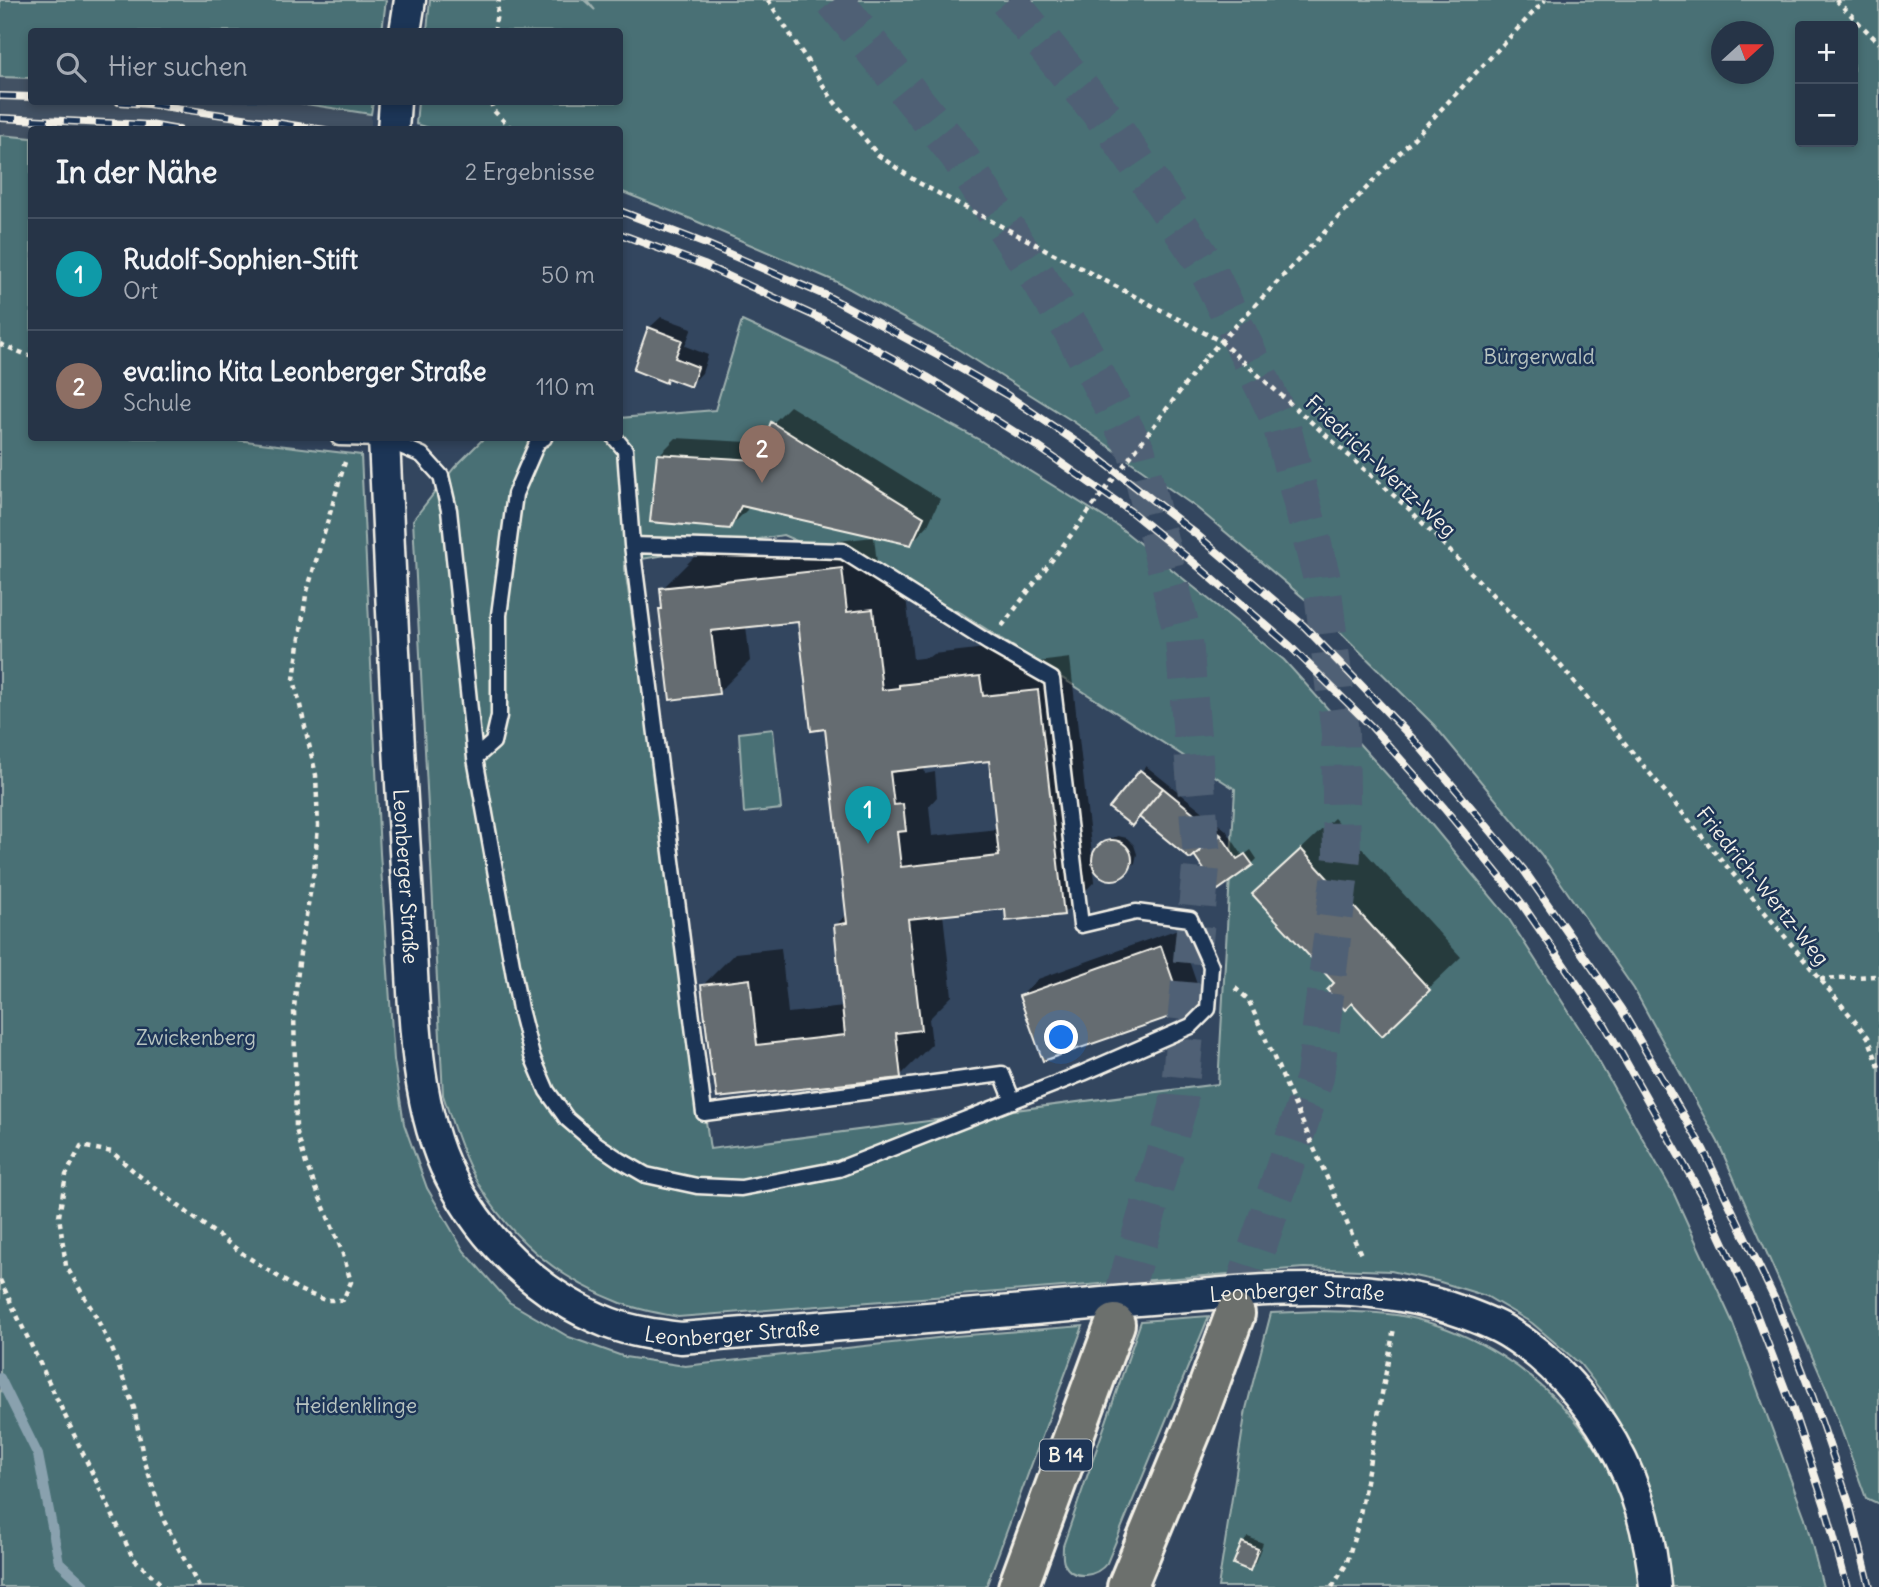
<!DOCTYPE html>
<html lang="de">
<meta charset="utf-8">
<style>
body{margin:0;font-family:Delius,sans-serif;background:#2e3c4e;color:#f1f3f6}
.controls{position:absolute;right:21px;top:21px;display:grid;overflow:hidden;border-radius:7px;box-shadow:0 4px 10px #0003}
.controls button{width:63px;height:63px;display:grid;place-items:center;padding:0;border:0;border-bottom:2px solid #424f60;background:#263447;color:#f1f3f6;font:35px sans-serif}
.compass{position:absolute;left:1711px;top:21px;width:63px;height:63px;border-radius:50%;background:#263447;box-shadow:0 4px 10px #0003;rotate:69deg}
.you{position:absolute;left:1062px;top:1038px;width:24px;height:24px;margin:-18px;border:5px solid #fff;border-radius:50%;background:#1a73e8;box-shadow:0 0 0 10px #1a73e833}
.badge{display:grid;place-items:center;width:46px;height:46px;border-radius:50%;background:#95b2f1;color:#fff;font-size:23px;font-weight:700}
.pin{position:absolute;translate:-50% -58px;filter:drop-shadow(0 2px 4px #0008)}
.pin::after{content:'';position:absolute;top:37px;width:24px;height:21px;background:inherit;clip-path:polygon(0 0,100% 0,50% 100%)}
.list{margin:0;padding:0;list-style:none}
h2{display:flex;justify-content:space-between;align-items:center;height:91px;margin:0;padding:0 28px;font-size:30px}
h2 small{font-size:23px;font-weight:400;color:#a4aab4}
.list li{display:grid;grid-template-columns:46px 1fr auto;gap:21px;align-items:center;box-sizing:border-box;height:112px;padding:0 28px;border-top:2px solid #424f60}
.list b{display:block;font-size:26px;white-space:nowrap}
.list p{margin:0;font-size:23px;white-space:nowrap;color:#a4aab4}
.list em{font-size:23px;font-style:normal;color:#a4aab4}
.icon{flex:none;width:38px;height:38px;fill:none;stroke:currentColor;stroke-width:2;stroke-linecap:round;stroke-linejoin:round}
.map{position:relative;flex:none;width:1879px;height:1587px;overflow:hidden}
.search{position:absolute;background:#263447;box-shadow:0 4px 10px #0003;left:28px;top:28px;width:595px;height:77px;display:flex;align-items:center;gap:18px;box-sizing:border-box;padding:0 24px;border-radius:7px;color:#a4aab4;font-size:26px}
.panel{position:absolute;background:#263447;box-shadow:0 4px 10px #0003;left:28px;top:126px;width:595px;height:315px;border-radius:7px}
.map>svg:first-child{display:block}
.built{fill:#425164}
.green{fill:#487075;stroke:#9eb0ae;stroke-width:2;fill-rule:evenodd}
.shadow{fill:#0007;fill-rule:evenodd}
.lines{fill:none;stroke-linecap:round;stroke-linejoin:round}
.stream{stroke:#89a1ae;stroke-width:10}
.building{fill:#656c71;stroke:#f4f1e8;stroke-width:2;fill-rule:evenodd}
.trunk-tunnel{stroke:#506074;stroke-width:38;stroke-dasharray:38 19;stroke-linecap:butt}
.service-casing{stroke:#f4f1e8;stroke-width:19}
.minor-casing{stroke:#f4f1e8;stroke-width:35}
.trunk-casing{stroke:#f4f1e8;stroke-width:44}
.path{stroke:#f4f1e8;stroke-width:4.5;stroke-dasharray:5 5;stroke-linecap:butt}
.service{stroke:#1d3557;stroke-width:14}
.minor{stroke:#1d3557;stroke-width:30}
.trunk{stroke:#6c706d;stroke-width:38}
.rail-casing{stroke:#f4f1e8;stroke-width:8}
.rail{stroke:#1d3557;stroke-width:5;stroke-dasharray:16;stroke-linecap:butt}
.path-bridge{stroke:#f4f1e8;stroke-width:4.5;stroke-dasharray:5 5;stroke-linecap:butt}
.labels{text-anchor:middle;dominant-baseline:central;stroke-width:5;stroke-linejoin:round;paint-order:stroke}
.shield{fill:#1d3557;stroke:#b4b9bc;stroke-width:2}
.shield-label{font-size:19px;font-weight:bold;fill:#f4f1e8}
.park-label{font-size:21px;fill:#b8c4c0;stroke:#1d3557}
.street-label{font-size:21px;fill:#f4f1e8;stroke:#1d3557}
</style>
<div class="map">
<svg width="1879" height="1587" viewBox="0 0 1879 1587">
<rect width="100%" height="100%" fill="#33465f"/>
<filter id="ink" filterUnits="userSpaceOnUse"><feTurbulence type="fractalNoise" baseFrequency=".0143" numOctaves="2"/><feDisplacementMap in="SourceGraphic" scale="14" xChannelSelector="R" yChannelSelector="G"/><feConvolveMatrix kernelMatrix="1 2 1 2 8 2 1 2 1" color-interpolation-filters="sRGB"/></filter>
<g filter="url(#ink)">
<path class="built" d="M 0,77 L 31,78 L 32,102 L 293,102 L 371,114 L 371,129 L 32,130 L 31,138 L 0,135 Z"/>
<path class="green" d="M 0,0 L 386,0 L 382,31 L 32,32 L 31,78 L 0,77 Z
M 430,0 L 584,0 L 595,10 L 587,0 L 1879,0 L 1879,1504 L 1866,1498 L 1827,1390 L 1718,1142 L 1634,989 L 1541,854 L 1434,725 L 1319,611 L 1197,508 L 1074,422 L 945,341 L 837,282 L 691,219 L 620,191 L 620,130 L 436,130 L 416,124 L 418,102 L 620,102 L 620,32 L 427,31 ZM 1853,26 L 1853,142 L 1800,142 L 1800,26 ZM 1722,32 L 1764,32 L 1764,74 L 1722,74 Z
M 293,102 L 373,102 L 371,114 Z
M 0,135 L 31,138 L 32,438 L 220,438 L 361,455 L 380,853 L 394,1060 L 404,1124 L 427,1188 L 464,1251 L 509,1302 L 569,1337 L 625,1357 L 685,1366 L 955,1336 L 1083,1326 L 986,1587 L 0,1587 Z
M 742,321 L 841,366 L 978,439 L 1118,526 L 1284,660 L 1426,818 L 1507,916 L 1585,1037 L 1674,1194 L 1732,1321 L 1805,1518 L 1823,1587 L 1671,1587 L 1664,1537 L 1650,1488 L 1605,1396 L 1580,1364 L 1532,1323 L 1486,1296 L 1437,1281 L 1391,1271 L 1304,1268 L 678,1317 C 659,1313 638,1310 621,1303 C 561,1280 512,1240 479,1185 C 463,1158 453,1125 443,1095 L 413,520 L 454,468 L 484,438 L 620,438 L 620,418 L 715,410 ZM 783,535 L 961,613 L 1235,789 L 1218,1084 L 710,1149 L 624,562 Z
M 773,729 L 781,809 L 744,813 L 739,733 Z
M 1320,1311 C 1352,1312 1385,1311 1416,1319 C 1535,1349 1639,1460 1638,1587 L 1218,1587 L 1246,1409 L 1271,1313 Z
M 1209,1316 L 1107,1563 C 1097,1576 1073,1582 1064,1563 C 1062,1558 1063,1552 1063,1546 L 1141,1321 Z"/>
<path class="shadow" d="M 661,317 L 692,328 L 685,346 L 708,355 L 702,373 L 690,385 L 669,377 L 665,381 L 649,328 Z
M 790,406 L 940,499 L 928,525 L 911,543 L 749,506 L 747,510 L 729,528 L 659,455 L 676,438 L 765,443 L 773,423 Z
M 874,537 L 879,581 L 904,578 L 913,659 L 929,657 L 933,654 L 1012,645 L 1014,665 L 1070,658 L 1095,881 L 1063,914 L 1006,907 L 943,914 L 952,996 L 929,1019 L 932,1044 L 900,1076 L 718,1096 L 703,985 L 735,953 L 781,948 L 788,1013 L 844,1007 L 835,926 L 848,913 L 826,727 L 800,620 L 746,626 L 750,661 L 718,693 L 664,607 L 662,589 L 694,557 ZM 991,759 L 998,829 L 932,836 L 929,806 L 937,797 L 935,772 L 925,774 L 924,766 Z
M 1146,766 L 1226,830 L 1243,856 L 1251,850 L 1257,859 L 1252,864 L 1195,853 L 1140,815 L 1111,807 Z
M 1334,818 L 1461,957 L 1382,1033 L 1254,894 Z
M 1118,836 L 1127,838 L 1134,845 L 1137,854 L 1135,863 L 1122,876 L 1113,879 L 1104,876 L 1097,870 L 1094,861 L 1096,852 L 1103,844 L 1109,839 Z
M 1178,929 L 1200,993 L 1183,1010 L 1021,996 L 1038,979 Z
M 1248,1537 L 1263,1543 L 1255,1563 L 1250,1569 L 1243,1543 Z"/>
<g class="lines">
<path class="stream" d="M 0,1378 L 38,1455 L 59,1562 L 86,1587"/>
</g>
<path class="building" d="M 648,327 L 682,340 L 675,358 L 698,367 L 691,387 L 667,378 L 666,383 L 633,370 Z
M 771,422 L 924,517 L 911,545 L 741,506 L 730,529 L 650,522 L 657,454 L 756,460 Z
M 842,568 L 847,612 L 873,609 L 882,690 L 899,688 L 899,685 L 980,676 L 983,696 L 1038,690 L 1064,915 L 1006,921 L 1005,909 L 908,919 L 921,1030 L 896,1033 L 901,1078 L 717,1098 L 714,1076 L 712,1077 L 701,985 L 750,979 L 757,1045 L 845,1035 L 834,925 L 847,923 L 825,729 L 811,731 L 798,622 L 711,631 L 719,694 L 670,700 L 659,609 L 662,609 L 660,588 ZM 989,761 L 999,856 L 901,867 L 897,832 L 906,831 L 903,804 L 894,805 L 890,772 Z
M 1140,770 L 1163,788 L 1132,826 L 1109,808 Z
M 1163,788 L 1221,835 L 1190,859 L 1139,817 Z
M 1221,835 L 1237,859 L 1245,854 L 1253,865 L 1218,890 L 1194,855 Z
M1092 860a20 20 0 1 1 40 0a20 20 0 1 1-40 0Z
M 1301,849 L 1430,990 L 1382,1036 L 1352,1003 L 1345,1010 L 1327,990 L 1334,983 L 1252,894 Z
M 1161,946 L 1184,1012 L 1043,1061 L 1019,996 Z
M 1242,1542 L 1258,1549 L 1250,1571 L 1233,1564 Z"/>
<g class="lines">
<path class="trunk-tunnel" d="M 834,0 L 957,153 L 1072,330 L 1137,452 L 1184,640 L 1202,857 L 1178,1107 L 1115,1324
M 1008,0 L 1114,129 L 1204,262 L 1280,420 L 1321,575 L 1340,733 L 1342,856 L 1315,1077 L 1235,1314"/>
<defs>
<path id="service" d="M 339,438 L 384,439 L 422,455 L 441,476 L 449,510 L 475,758 L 520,1009 L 532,1056 L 547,1091 L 567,1119 L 595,1143 L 620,1160 L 646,1175 L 697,1186 L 741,1188 L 839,1169 L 1083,1073 L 1191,1026 L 1208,1009 L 1211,966 L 1190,919 L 1136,912 L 1081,925 L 1052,679 L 989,643 L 843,551 L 632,545 L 625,450 L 615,438
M 632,545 L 704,1113 L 1002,1074 L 1013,1101
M 475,758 L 493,742 L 499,716 L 499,615 L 515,494 L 538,441 L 544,438"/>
<g id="minor">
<path d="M 405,32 L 410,0"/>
<path d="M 393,130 L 395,102"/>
<path id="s1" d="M 384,438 C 391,596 398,754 409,912 C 414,994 412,1102 450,1176 C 483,1242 540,1296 609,1323 C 633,1332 657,1335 681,1338 C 811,1328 940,1317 1070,1306 C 1114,1302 1157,1298 1201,1295 C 1288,1287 1379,1282 1462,1312 C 1478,1318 1495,1324 1509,1333 C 1535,1349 1558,1370 1578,1394 C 1625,1449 1649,1515 1655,1587"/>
</g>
<path id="trunk" d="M 1018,1587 L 1115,1324
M 1127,1587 L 1196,1420 L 1235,1314"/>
</defs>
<use href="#service" class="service-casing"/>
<use href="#minor" class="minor-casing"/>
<use href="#trunk" class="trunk-casing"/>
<path class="path" d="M 768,0 L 832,99 L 878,155 L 917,182 L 1220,341 L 1409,509 L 1556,660 L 1868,1037 L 1879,1067
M 1836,0 L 1879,43
M 494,32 L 499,0
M 491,102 L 493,110 L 513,130
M 0,344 L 32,357
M 1206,357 L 1545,0
M 1820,979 L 1876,976 L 1879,977
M 1235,988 L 1248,999 L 1362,1257
M 0,1280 L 133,1558 L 164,1587
M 199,1587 L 164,1521 L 143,1456 L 134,1408 L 113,1351 L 94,1313 L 66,1266 L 59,1216 L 66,1175 L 81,1146 L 112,1152 L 137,1174 L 193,1217 L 246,1256 L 299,1290 L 325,1300 L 343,1300 L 351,1282 L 342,1251 L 306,1164 L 296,1129 L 294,1008 L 301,944 L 314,871 L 318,826 L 316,775 L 294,679 L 306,595 L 345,462
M 1332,1587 L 1346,1565 L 1358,1525 L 1394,1328"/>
<use href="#service" class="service"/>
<use href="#minor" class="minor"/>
<use href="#trunk" class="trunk"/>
<defs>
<path id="rail" d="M 0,96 L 32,97
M 119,102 L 148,104 L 325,130
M 0,118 L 150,125 L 179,130
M 620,211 L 706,244 L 827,296 L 939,356 L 1007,395 L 1091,452 L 1196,534 L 1304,626 L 1415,741 L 1523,869 L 1621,1009 L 1703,1149 L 1776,1302 L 1813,1398 L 1848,1500 L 1870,1587
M 620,234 L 704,265 L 819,318 L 927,377 L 1037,446 L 1130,511 L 1193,562 L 1290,646 L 1371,726 L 1444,808 L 1520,901 L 1605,1025 L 1703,1198 L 1755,1311 L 1792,1407 L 1826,1509 L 1847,1587"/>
</defs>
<use href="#rail" class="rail-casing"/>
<use href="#rail" class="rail"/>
<path class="path-bridge" d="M 1002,626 L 1206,357"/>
</g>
</g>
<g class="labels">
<rect class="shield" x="1040" y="1439.5" width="52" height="31" rx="5"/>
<g class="shield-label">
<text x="1066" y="1455">B 14</text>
</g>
<g class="park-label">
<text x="1539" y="356">Bürgerwald</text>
<text x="196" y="1037">Zwickenberg</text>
<text x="356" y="1405">Heidenklinge</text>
</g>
<g class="street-label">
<text transform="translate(1381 466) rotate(43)">Friedrich-Wertz-Weg</text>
<text stroke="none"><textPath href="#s1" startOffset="439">Leonberger Straße</textPath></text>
<text transform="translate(1763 886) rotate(51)">Friedrich-Wertz-Weg</text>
<text stroke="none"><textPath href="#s1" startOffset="1657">Leonberger Straße</textPath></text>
<text stroke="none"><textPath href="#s1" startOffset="1090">Leonberger Straße</textPath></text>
</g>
</g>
</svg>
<div class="controls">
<button>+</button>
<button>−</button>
</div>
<svg class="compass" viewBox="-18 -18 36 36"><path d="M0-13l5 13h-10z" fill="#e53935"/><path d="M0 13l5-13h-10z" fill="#a4aab4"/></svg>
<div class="you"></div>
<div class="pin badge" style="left:868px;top:844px;background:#0f9aa8">1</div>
<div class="pin badge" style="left:762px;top:483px;background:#8d6e63">2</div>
<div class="search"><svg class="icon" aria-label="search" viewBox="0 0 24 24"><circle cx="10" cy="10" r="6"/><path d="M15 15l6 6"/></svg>Hier suchen</div>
<section class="panel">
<h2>In der Nähe<small>2 Ergebnisse</small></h2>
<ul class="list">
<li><span class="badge" style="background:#0f9aa8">1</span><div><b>Rudolf-Sophien-Stift</b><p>Ort</p></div><em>50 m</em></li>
<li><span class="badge" style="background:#8d6e63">2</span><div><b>eva:lino Kita Leonberger Straße</b><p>Schule</p></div><em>110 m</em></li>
</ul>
</section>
</div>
